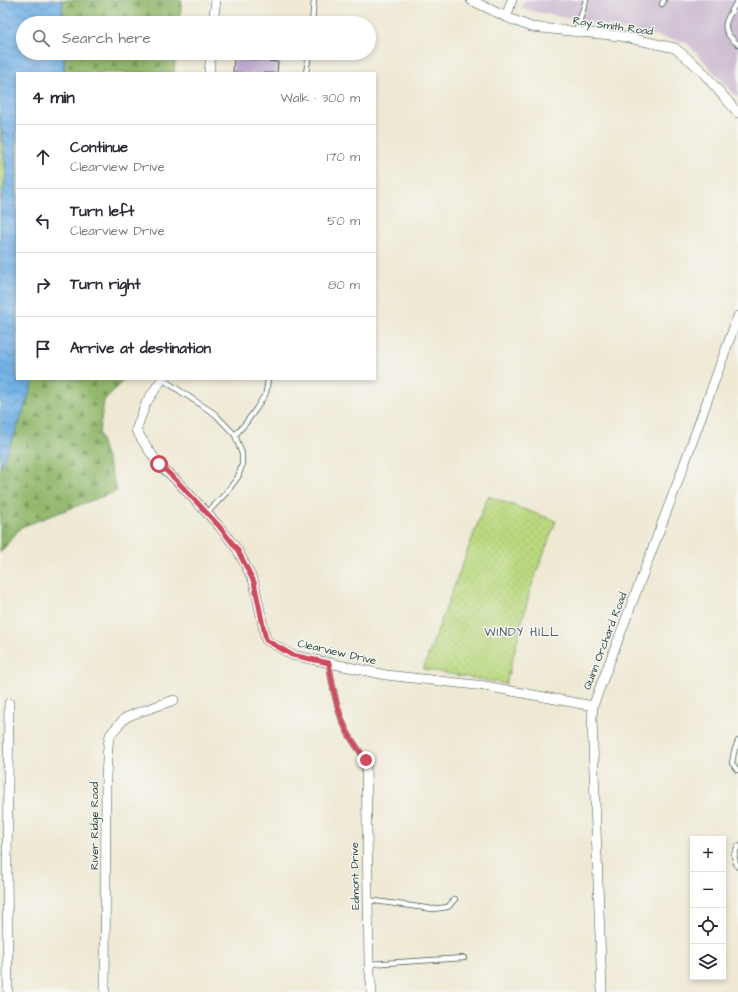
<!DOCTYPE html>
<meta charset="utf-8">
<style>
body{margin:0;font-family:"Architects Daughter",sans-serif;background:#f2f2f3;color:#2b2b33}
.controls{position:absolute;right:12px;bottom:12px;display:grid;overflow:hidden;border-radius:0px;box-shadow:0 2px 6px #0003}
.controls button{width:36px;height:36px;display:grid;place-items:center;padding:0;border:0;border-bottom:1px solid #e1e1e2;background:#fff;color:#2b2b33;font:20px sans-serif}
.stop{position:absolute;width:12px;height:12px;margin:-9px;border:3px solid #d1495b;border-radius:50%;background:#fff}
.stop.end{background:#d1495b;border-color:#fff;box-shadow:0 1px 4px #0008}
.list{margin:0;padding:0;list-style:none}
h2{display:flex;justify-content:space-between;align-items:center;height:52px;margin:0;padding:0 16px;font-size:17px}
h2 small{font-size:13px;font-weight:400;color:#7c7c81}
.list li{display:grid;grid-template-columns:26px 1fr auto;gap:12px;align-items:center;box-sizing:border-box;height:64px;padding:0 16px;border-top:1px solid #e1e1e2}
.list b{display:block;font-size:15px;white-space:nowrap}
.list p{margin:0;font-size:13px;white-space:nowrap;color:#7c7c81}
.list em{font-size:13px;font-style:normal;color:#7c7c81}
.icon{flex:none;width:22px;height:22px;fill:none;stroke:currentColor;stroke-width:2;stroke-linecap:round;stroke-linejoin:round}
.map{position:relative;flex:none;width:738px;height:992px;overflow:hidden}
.search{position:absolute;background:#fff;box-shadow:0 2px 6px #0003;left:16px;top:16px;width:360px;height:44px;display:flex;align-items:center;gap:10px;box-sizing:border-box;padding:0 14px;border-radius:22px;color:#7c7c81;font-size:15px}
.panel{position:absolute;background:#fff;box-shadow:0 2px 6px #0003;left:16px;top:72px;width:360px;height:308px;border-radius:0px}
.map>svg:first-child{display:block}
.industrial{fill:#cebed2}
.grass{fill:url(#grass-dots);stroke:#6c8a59}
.forest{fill:url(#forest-firs);stroke:#597a50}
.park{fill:#bad87e;stroke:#6c8a59}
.water{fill:url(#water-waves);stroke:#48768c}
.building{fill:#b697cc}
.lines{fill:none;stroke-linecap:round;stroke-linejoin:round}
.lane-casing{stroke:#3e574c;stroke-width:6}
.street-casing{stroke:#3e574c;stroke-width:10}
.lane{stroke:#fff;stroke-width:4.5}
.street{stroke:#fff;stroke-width:9}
.route{stroke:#d1495b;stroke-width:5}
.labels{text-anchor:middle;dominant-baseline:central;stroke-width:3;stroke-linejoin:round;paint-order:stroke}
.street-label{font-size:11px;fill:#1f3d34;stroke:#f6f6f2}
.neighbourhood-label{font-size:12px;letter-spacing:1px;fill:#545c69;stroke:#f6f6f2}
</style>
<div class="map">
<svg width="738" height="992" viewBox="0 0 738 992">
<defs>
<pattern id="grass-dots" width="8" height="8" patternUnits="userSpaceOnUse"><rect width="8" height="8" fill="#bad87e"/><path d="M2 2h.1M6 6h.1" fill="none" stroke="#9fba6e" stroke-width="1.8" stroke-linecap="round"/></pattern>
<pattern id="forest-firs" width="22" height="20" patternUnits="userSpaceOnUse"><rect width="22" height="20" fill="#93b86d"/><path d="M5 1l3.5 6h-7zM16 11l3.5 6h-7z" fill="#77975a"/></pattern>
<pattern id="water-waves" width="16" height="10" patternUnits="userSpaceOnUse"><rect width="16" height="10" fill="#72b0e5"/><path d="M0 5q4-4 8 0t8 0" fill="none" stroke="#5d90ba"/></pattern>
</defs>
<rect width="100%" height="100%" fill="#f6f6f2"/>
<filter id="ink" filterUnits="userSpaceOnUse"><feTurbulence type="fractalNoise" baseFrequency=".025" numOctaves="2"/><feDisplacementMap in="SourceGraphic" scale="8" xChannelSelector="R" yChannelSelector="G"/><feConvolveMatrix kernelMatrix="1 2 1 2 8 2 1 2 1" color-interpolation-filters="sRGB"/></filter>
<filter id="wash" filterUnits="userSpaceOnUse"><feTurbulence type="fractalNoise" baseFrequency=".012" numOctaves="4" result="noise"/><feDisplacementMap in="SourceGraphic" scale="16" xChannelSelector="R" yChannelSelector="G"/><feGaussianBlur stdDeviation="0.9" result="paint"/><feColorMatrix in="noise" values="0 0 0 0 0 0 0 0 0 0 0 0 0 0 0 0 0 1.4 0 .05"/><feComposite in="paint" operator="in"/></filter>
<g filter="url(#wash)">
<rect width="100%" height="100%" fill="#efe9d4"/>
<path class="industrial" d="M 525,0 L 738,0 L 738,98 L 686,42 L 521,9 Z"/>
<path class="grass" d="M 488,496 L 556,521 L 531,587 L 506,684 L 423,669 Z"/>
<path class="forest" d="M 62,0 L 182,0 L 179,23 L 63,23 Z
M 64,53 L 176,53 L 174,73 L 64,73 Z
M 34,379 L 124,379 L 104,401 L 99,433 L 117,491 L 21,527 L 0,553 L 0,467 L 18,426 Z"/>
<path class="park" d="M 0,116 L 6,175 L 0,207 Z"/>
<path class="water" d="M 0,0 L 62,0 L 63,23 L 23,23 L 23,53 L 64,53 L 64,73 L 17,73 L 17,379 L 34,379 L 18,426 L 0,467 L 0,207 L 6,175 L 0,115 Z"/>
<g id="blocks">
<path class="building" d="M 234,58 L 278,62 L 277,73 L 233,73 Z"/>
</g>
</g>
<g filter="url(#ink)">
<use href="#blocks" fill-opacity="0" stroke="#3e574c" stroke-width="1"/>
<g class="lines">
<defs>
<path id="lane" d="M 738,0 C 735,5 727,19 726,23 C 724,32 732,40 738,44
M 662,4 L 664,0
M 312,23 L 314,0
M 576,32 L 586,0
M 306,73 L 309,53
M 162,379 L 215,414 L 235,435 L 242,454 L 242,465 L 238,477 L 226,493 L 207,513
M 235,435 L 245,424 L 256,409 L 266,393 L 268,379
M 329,663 C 332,685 336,709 346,729 C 351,740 359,750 366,760
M 738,741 L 734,752 L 732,763 L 737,770 L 738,770
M 738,846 L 734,855 L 736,864 L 738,867
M 368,900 L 433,909 L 448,907 L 455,899
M 369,964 L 464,958"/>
<path id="street" d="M 471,0 L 506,17 L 531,27 L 620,36 L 675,48 L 700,69 L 738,113
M 506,17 L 512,0
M 213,23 L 216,0
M 209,73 L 211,53
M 162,379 L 146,403 L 136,430 L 148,449 L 159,465 L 176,480 L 219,526 L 237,549 L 254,582 L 266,640 L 292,655 L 386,675 L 485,686 L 593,706
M 366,760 L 369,964 L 372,992
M 8,992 L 7,864 L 9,703
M 105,992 L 106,776 L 108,745 L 110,735 L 115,729 L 125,718 L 134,714 L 174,700
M 602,992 L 592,718 L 593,706 L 677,484 L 738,316"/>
</defs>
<use href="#lane" class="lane-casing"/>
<use href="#street" class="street-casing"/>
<use href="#lane" class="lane"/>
<use href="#street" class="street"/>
</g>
</g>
<g class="lines" filter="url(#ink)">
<path class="route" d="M 159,464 L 176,480 L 219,526 L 237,549 L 254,582 L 266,640 L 292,655 L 329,663 C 332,685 336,709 346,729 C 351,740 359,750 366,760"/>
</g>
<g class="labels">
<g class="street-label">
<text transform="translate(613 26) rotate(8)">Ray Smith Road</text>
<text transform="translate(605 641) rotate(-69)">Quinn Orchard Road</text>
<text transform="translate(337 652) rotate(13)">Clearview Drive</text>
<text transform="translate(94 826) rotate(-90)">River Ridge Road</text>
<text transform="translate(355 876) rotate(-91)">Edmont Drive</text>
</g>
<g class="neighbourhood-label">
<text x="522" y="632">WINDY HILL</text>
</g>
</g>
</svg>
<div class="controls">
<button>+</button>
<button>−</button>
<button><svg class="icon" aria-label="locate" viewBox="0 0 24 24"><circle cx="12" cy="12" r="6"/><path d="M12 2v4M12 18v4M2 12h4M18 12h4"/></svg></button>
<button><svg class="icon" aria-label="layers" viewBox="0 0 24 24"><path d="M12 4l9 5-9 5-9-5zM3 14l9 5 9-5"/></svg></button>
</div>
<div class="stop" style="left:159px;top:464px"></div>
<div class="stop end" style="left:366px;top:760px"></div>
<div class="search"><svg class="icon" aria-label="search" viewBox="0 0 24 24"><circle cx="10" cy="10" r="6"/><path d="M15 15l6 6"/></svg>Search here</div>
<section class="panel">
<h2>4 min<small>Walk · 300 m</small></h2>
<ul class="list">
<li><svg class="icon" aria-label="ahead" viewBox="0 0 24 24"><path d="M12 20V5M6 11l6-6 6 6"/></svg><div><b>Continue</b><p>Clearview Drive</p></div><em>170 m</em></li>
<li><svg class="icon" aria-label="left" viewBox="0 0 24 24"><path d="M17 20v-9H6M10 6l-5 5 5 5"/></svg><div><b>Turn left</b><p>Clearview Drive</p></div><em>50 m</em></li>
<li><svg class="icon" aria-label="right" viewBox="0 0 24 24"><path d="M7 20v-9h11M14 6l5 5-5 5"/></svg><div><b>Turn right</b></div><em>80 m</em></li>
<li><svg class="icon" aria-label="arrive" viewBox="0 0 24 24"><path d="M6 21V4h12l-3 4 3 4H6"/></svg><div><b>Arrive at destination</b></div></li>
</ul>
</section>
</div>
